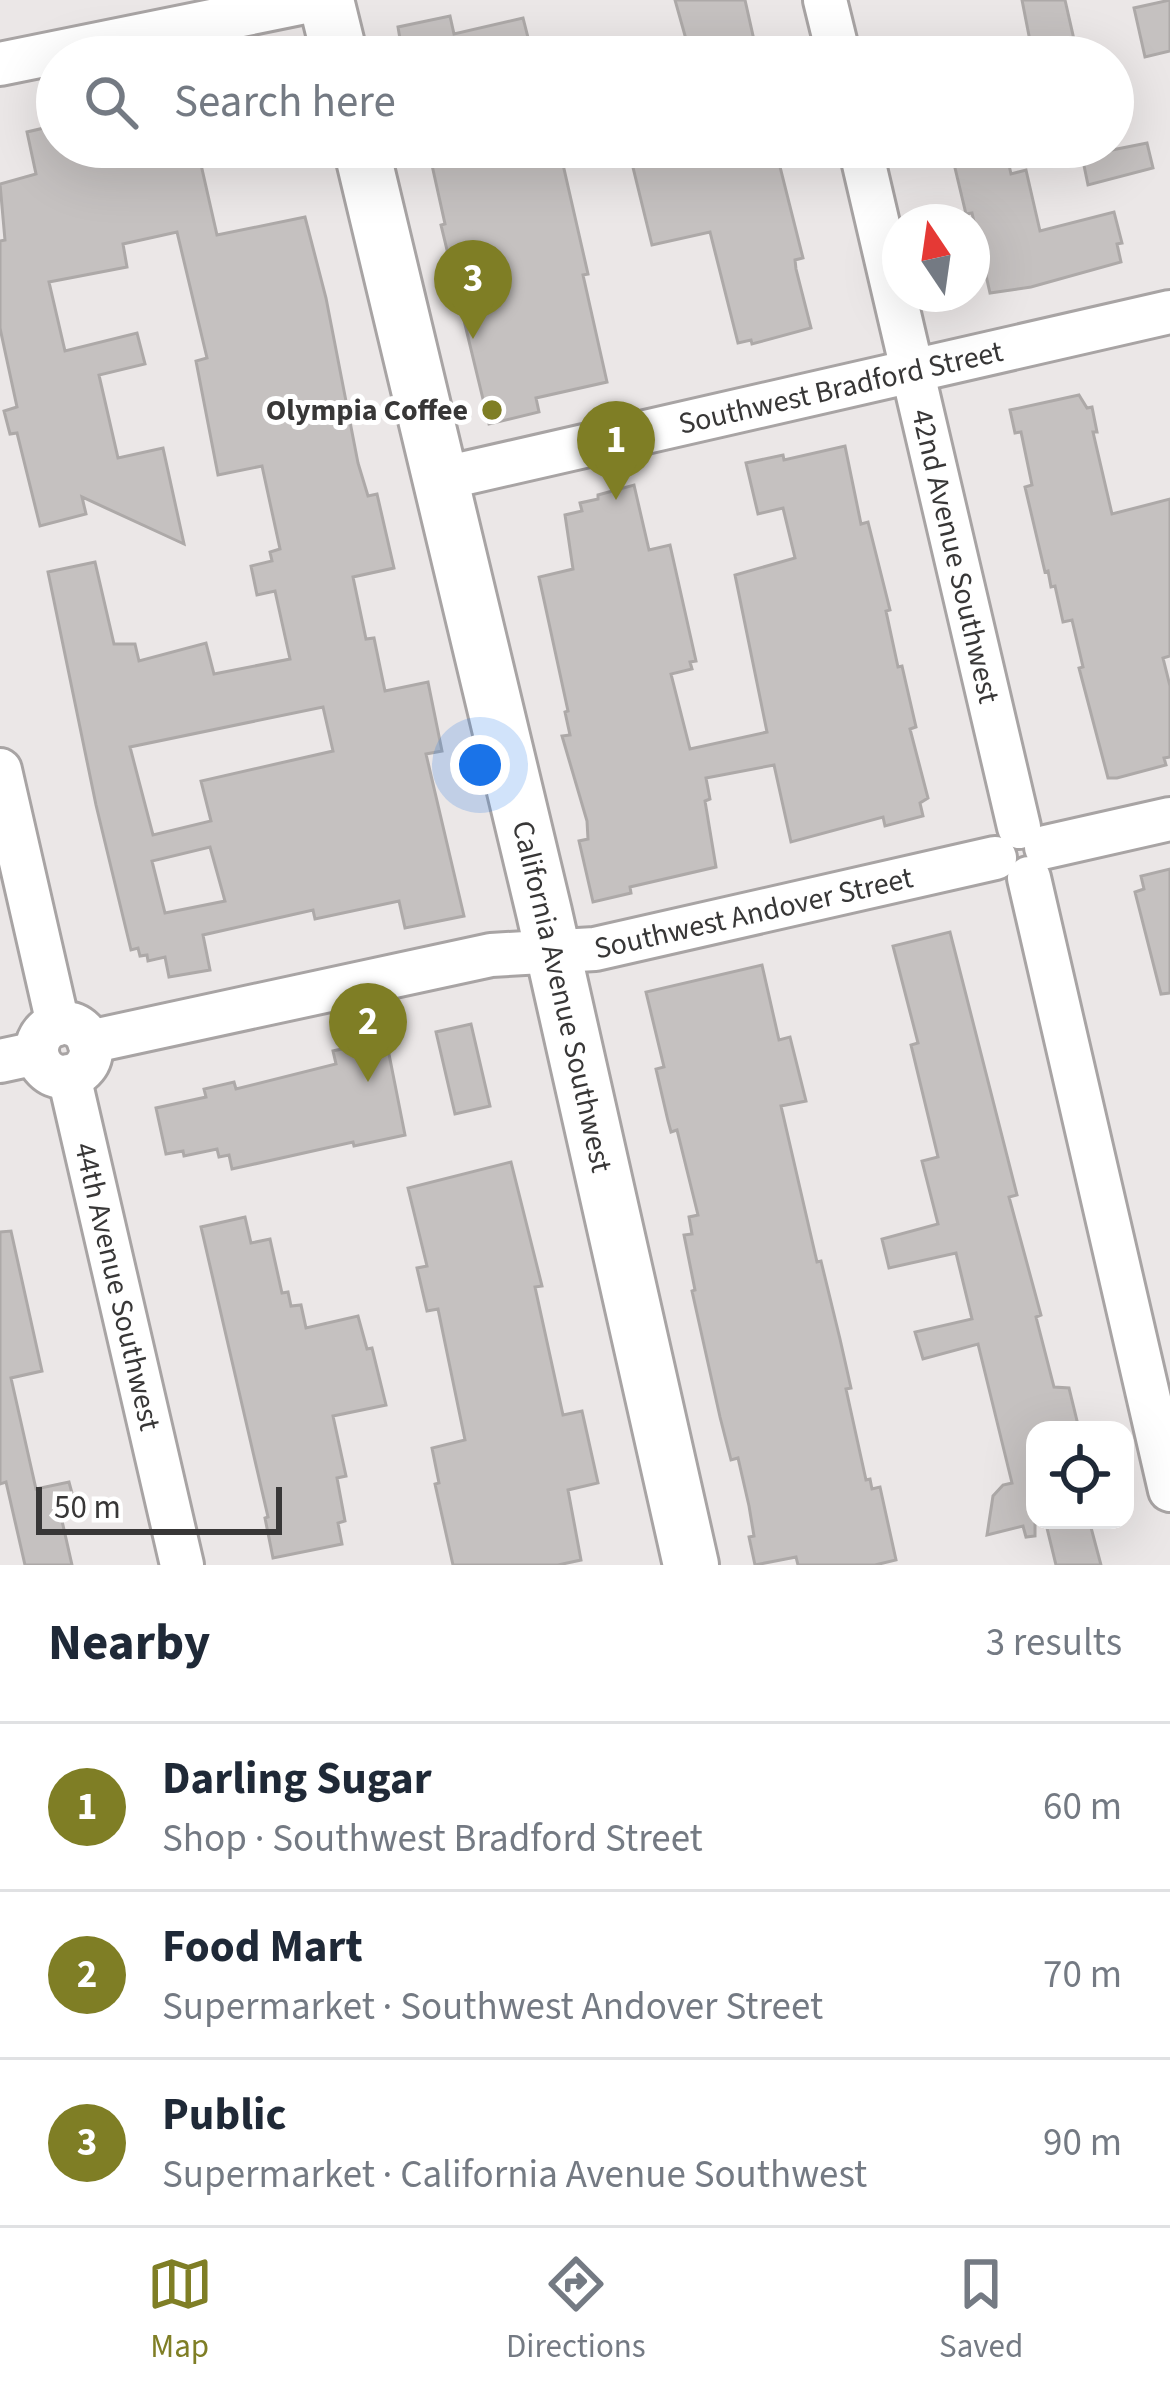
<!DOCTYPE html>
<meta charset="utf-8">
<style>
body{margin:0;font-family:"Source Sans 3",sans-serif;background:#f6f6f7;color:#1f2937}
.controls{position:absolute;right:36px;bottom:36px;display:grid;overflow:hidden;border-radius:24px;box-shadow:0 12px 48px #0002}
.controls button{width:108px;height:108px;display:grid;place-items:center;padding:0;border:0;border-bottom:3px solid #e0e1e3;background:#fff;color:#1f2937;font:60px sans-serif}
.compass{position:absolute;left:882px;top:204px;width:108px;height:108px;border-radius:50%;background:#fff;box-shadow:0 12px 48px #0002;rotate:347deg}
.scale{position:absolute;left:36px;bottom:30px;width:246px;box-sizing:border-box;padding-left:12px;border:6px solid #383737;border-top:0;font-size:33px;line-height:42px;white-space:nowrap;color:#383737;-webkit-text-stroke:9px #fff;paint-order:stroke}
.you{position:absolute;left:480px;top:765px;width:42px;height:42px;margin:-30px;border:9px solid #fff;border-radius:50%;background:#1a73e8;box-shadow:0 0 0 18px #1a73e833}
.badge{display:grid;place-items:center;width:78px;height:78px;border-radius:50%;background:#7f7e25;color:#fff;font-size:39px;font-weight:700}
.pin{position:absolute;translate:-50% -99px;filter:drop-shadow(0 3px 6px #0008)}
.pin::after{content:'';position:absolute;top:63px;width:42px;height:36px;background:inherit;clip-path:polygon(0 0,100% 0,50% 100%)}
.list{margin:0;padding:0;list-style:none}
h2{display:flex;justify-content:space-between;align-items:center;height:156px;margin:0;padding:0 48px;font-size:51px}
h2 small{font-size:39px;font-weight:400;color:#747a83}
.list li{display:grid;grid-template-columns:78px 1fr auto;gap:36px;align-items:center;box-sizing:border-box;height:168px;padding:0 48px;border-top:3px solid #e0e1e3}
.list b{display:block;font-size:45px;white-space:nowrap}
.list p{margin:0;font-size:39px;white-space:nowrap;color:#747a83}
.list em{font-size:39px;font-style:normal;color:#747a83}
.icon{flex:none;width:66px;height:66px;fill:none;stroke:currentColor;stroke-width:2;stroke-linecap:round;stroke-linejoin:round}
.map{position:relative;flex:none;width:1170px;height:1565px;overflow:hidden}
.search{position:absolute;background:#fff;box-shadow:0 12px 48px #0002;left:36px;right:36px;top:36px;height:132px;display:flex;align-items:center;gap:30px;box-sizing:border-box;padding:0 42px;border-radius:66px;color:#747a83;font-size:45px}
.sheet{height:660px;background:#fff}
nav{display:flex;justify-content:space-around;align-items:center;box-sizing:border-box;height:168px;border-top:3px solid #e0e1e3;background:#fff;font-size:33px;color:#747a83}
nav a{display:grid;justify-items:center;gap:6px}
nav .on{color:#7f7e25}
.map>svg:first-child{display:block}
.building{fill:#c5c1c0;stroke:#ada9a8;stroke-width:3;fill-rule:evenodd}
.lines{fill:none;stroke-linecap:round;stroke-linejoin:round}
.minor-casing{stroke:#a8a4a4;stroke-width:48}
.major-casing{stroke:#a8a4a4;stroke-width:60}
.minor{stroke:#fff;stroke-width:42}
.major{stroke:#fff;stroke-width:54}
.poi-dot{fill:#7f7e25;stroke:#fff;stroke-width:4.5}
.labels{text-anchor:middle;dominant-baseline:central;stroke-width:10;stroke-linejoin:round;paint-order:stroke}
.street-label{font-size:30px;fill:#383737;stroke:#fff}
.poi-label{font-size:30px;font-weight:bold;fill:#383737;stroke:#fff;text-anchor:end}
</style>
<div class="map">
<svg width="1170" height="1565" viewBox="0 0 1170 1565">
<rect width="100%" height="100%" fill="#ebe7e7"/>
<path class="building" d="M 675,0 L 745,0 L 756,49 L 752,50 L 754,57 L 691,57 Z
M 1022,0 L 1065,0 L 1078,57 L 1046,57 L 1043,44 L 1031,46 Z
M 1170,0 L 1170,51 L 1145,57 L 1134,8 Z
M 450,16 L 454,34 L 523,18 L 533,57 L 403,57 L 398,27 Z
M 57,125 L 57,147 L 197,147 L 217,235 L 305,217 L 326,298 L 358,463 L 368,496 L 377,494 L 394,568 L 353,577 L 366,639 L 374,638 L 385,691 L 428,682 L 442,751 L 426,754 L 464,916 L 405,928 L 399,901 L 315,919 L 313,910 L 203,935 L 210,970 L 169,977 L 165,957 L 148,961 L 147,955 L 140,956 L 138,948 L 131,950 L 96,805 L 48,572 L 95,562 L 114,644 L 135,644 L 139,661 L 206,643 L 214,674 L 290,659 L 275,591 L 257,595 L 251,566 L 272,561 L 270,552 L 280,549 L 262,466 L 218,475 L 196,361 L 207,358 L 177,232 L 123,244 L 127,267 L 49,282 L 65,351 L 137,333 L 145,364 L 99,375 L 118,458 L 163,448 L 184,544 L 82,497 L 86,514 L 40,526 L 17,433 L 10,434 L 4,411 L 17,407 L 0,328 L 0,241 L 5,240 L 0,184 L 36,174 L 27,132 ZM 323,707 L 333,751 L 201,781 L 211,821 L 153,835 L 130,747 ZM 210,847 L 225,901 L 165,913 L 152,861 Z
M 1147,143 L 1153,168 L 1088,185 L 1082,156 Z
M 428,147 L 559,147 L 588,274 L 583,275 L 607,382 L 536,398 L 539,412 L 489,424 L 441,225 L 445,224 Z
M 628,147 L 775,147 L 803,258 L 795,260 L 796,269 L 811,328 L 752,344 L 751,340 L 738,343 L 710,232 L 652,245 Z
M 950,147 L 1005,147 L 1011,174 L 1026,170 L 1040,231 L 1114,212 L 1122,243 L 1117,244 L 1121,262 L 1031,287 L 990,293 L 972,213 L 966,214 Z
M 1079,395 L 1087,408 L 1092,407 L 1097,432 L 1093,432 L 1112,514 L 1170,499 L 1170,656 L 1163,658 L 1170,686 L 1170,757 L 1164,758 L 1166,765 L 1117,778 L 1108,778 L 1079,668 L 1083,667 L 1072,620 L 1063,622 L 1055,586 L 1051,587 L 1048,571 L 1045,572 L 1025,487 L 1032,485 L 1021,432 L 1015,433 L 1010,410 Z
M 845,446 L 861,524 L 868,522 L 890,610 L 886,611 L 898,667 L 902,666 L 916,727 L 910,729 L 928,798 L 920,803 L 923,816 L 885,826 L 883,817 L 791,842 L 774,765 L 706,778 L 710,799 L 705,801 L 716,867 L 630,887 L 631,893 L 593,902 L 579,841 L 588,839 L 587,821 L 562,736 L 570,735 L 565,712 L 568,711 L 539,577 L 573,569 L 565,515 L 582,511 L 580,503 L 598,499 L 598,495 L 634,485 L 649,550 L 670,545 L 696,661 L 690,662 L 692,669 L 671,674 L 690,749 L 767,732 L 735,575 L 795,558 L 783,508 L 758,514 L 746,463 L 783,455 L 784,460 Z
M 1170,869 L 1170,993 L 1161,994 L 1135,892 L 1144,889 L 1141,876 Z
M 950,932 L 1017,1195 L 1009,1197 L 1041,1315 L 1036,1317 L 1054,1387 L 1069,1388 L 1078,1425 L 1035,1430 L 1035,1536 L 1026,1537 L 1023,1526 L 987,1535 L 993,1496 L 1003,1485 L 1012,1483 L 978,1344 L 923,1359 L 915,1332 L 972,1319 L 956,1253 L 889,1268 L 882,1239 L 938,1224 L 922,1161 L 938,1157 L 911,1045 L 918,1043 L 893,946 Z
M 762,965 L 779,1040 L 790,1037 L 806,1101 L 781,1106 L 817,1262 L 821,1261 L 840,1339 L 851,1388 L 846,1389 L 866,1480 L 870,1479 L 872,1489 L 880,1487 L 896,1560 L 875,1565 L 798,1565 L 796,1557 L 755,1565 L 749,1537 L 754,1536 L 749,1506 L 738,1458 L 731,1460 L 720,1417 L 692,1291 L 695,1290 L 684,1235 L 692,1234 L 689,1217 L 698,1215 L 677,1130 L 671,1132 L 668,1121 L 656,1069 L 664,1067 L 646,992 Z
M 471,1024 L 490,1106 L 455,1114 L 436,1032 Z
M 386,1039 L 405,1135 L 354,1146 L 353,1142 L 232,1169 L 229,1155 L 219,1157 L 217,1149 L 184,1156 L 183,1151 L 166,1154 L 156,1108 L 206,1097 L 204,1089 L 234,1082 L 236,1089 L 336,1064 L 333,1051 Z
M 511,1162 L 542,1286 L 535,1287 L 563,1415 L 582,1411 L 598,1483 L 568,1490 L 581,1560 L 558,1565 L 453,1565 L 435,1484 L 439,1483 L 432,1448 L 465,1440 L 438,1309 L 427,1311 L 417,1268 L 427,1266 L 408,1188 Z
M 245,1217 L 251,1243 L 270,1239 L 282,1293 L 288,1292 L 291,1306 L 301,1305 L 306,1328 L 358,1316 L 367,1349 L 372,1348 L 386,1405 L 333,1416 L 346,1476 L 337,1478 L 345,1521 L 338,1523 L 342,1544 L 273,1558 L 265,1518 L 268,1517 L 201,1227 Z
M 11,1231 L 42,1371 L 11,1378 L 36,1489 L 69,1482 L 76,1508 L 60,1512 L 72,1565 L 25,1565 L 6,1482 L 0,1484 L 0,1232 Z
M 1045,1520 L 1089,1520 L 1101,1565 L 1056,1565 Z"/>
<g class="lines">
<defs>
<g id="minor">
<path d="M 825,0 L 839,57"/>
<path d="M 0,64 L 315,0"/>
<path id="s1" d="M 860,147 L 1019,827"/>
<path id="s2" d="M 440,479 L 1170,312"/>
<path d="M 0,770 L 58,1024"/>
<path d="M 1046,847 L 1170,819"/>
<path d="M 1029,878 L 1170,1490"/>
<circle cx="64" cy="1050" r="27"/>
<path id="s3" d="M 89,1042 L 491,955 L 595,949 L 995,858"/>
<path d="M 0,1061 L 37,1053"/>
<path id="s4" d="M 69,1076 L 182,1565"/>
</g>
<g id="major">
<path d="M 326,0 L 340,57"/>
<path id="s5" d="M 361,147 L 544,912 L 691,1565"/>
</g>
</defs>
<use href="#minor" class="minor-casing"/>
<use href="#major" class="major-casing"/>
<use href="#minor" class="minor"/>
<use href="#major" class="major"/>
</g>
<circle class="poi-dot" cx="492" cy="410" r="12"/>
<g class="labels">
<g class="street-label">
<text stroke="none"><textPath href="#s2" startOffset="411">Southwest Bradford Street</textPath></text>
<text stroke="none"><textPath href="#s1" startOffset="420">42nd Avenue Southwest</textPath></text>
<text stroke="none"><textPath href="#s3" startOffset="678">Southwest Andover Street</textPath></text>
<text stroke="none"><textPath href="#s5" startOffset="873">California Avenue Southwest</textPath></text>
<text stroke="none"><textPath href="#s4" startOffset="216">44th Avenue Southwest</textPath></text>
</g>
<g class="poi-label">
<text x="468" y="410">Olympia Coffee</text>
</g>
</g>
</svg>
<div class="controls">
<button><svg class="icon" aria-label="locate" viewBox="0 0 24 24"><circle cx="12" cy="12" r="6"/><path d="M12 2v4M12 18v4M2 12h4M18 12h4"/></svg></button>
</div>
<svg class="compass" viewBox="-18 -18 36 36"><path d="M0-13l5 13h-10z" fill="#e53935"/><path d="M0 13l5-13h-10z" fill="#747a83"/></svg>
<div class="scale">50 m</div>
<div class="you"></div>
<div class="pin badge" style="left:616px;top:500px">1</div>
<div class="pin badge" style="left:368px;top:1082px">2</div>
<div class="pin badge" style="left:473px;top:339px">3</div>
<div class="search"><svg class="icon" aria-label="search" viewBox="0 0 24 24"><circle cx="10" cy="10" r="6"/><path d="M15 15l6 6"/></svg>Search here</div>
</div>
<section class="sheet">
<h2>Nearby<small>3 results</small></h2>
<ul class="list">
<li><span class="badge">1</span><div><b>Darling Sugar</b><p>Shop · Southwest Bradford Street</p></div><em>60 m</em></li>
<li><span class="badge">2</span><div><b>Food Mart</b><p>Supermarket · Southwest Andover Street</p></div><em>70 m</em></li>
<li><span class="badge">3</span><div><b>Public</b><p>Supermarket · California Avenue Southwest</p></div><em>90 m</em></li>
</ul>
</section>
<nav>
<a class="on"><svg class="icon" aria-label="map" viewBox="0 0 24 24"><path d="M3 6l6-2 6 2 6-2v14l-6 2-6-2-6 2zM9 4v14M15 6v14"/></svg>Map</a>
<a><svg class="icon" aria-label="directions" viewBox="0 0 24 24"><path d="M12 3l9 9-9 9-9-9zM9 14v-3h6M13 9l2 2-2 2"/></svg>Directions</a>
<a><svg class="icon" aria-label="saved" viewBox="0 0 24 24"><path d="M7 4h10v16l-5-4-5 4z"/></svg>Saved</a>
</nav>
